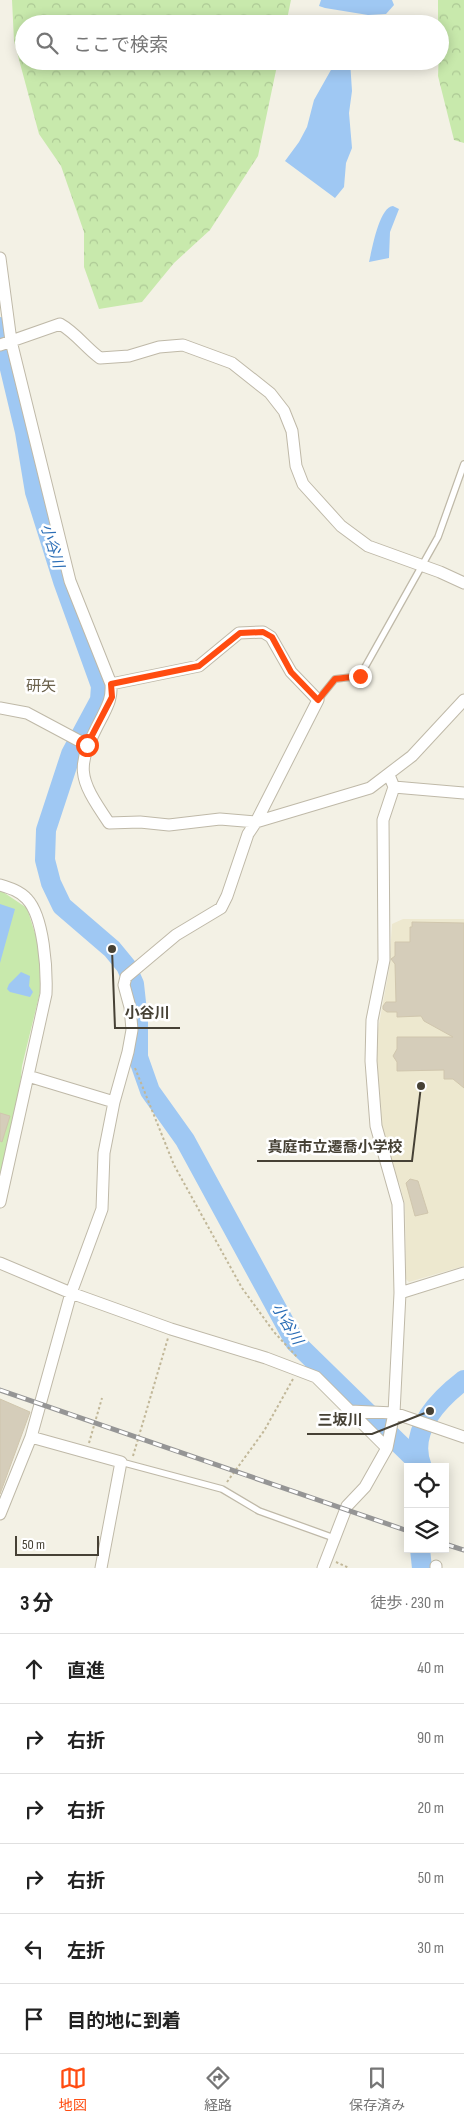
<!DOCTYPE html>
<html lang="ja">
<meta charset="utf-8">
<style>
body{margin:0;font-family:"Sofia Sans Condensed","Noto Sans JP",sans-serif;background:#f6f6f6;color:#222}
.controls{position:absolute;right:15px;bottom:15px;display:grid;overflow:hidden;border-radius:0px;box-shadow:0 2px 12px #0003}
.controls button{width:45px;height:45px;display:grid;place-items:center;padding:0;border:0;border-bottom:1px solid #e0e0e0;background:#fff;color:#222;font:25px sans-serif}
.scale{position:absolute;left:15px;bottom:12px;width:84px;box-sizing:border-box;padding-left:5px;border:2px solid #464135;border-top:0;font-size:14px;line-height:18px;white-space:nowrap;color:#464135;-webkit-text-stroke:4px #fff;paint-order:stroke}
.stop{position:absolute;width:15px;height:15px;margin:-11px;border:4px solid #ff4c11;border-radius:50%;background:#fff}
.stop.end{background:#ff4c11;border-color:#fff;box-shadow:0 1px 5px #0008}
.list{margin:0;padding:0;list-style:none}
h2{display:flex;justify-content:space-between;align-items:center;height:65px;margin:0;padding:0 20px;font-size:21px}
h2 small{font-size:16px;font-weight:400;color:#767676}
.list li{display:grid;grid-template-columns:32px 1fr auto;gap:15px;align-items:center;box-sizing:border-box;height:70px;padding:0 20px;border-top:1px solid #e0e0e0}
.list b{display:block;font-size:19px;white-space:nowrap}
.list em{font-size:16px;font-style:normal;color:#767676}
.icon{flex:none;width:28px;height:28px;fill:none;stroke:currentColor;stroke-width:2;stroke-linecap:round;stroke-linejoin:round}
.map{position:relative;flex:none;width:464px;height:1568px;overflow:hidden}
.search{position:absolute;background:#fff;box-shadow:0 2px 12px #0003;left:15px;right:15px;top:15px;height:55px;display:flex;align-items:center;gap:12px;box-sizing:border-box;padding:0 18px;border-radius:28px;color:#767676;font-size:19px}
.sheet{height:485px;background:#fff}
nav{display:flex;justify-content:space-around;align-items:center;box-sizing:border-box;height:70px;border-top:1px solid #e0e0e0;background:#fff;font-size:14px;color:#767676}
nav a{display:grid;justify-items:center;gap:2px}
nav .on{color:#ff4c11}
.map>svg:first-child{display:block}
.education{fill:#ede8cf}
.green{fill:#c8e9ac}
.forest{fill:url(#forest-crowns)}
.water{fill:#9fc8f3}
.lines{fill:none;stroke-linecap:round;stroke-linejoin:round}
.river{stroke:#9fc8f3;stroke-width:20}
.building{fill:#d5cdba;stroke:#d0c6ad}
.lane-casing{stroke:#bfb9a8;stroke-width:8}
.street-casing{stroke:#bfb9a8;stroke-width:13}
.path{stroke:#c1b798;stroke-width:2;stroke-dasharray:2.5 2.5;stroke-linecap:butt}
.lane{stroke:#fff;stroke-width:5.5}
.street{stroke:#fff;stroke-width:11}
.rail-casing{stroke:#959595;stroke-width:5}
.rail{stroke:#fff;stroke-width:3;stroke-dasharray:9;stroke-linecap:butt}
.route{stroke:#ff4c11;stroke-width:6}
.labels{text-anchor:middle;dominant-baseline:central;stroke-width:5;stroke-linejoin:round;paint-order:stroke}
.water-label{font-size:15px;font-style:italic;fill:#2a6db6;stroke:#fff}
.neighbourhood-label{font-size:15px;fill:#69604b;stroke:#fff}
.leader{fill:none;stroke:#464135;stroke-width:2}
.callout-dot{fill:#464135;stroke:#fff;stroke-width:2}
.callout-label{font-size:15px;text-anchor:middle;font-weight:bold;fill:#464135;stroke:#fff;stroke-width:5;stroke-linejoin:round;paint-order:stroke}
</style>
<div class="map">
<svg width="464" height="1568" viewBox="0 0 464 1568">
<defs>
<pattern id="forest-crowns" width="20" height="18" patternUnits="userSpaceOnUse" patternTransform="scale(1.25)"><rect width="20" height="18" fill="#c8e9ac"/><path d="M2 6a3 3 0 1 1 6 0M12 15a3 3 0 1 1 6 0" fill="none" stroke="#adc995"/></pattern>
</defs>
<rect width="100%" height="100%" fill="#f3f1e5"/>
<path class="education" d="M 403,919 L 464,919 L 464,1266 L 409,1282 L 406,1279 L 405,1205 L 399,1182 L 396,1182 L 382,1126 L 378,1120 L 376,1040 L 389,970 L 392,924 Z"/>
<path class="green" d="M 0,890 L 27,908 L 39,946 L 43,980 L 22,1066 L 20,1088 L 0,1179 Z"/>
<path class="forest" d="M 12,0 L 291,0 L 286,24 L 24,24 L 24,61 L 278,61 L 258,156 L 210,230 L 174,263 L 142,302 L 99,309 L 84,267 L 84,232 L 61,166 L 39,134 L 14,41 Z
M 438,0 L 464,0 L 464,143 L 454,140 L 438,76 L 440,24 L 438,24 Z"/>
<path class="water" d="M 321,0 L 392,0 L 394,5 L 386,14 L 368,15 L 325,8 L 319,6 Z
M 336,61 L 350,61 L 352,91 L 349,113 L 352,148 L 346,163 L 344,187 L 335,198 L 285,161 L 299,142 L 307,127 L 314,100 Z
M 393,206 L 399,209 L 390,232 L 389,258 L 369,262 C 372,250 379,207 393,206 Z
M 0,904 L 15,909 L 0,963 Z
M 21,972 L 30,976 L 29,986 L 33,992 L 30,997 L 10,992 L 7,989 L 9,984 Z"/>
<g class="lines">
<path class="river" d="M 0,327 L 25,432 L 35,492 L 63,581 L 101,686 L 100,700 L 71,754 L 46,830 L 45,860 L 51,883 L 62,906 L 112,949 L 126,966 L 134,984 L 138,1021 L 138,1057 L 150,1091 L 185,1140 L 295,1342 L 421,1465
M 422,1467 C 407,1431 438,1400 464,1380
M 420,1549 L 422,1568"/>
</g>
<path class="building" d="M 412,922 L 464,923 L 464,1088 L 453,1079 L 444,1079 L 444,1070 L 397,1071 L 397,1062 L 393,1056 L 397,1049 L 397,1037 L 453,1037 L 424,1021 L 421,1016 L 397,1017 L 397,1012 L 387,1012 L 383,1009 L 383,1006 L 386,1002 L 396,1002 L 395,964 L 391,959 L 395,956 L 395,942 L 410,942 L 410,927 L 412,927 Z
M 0,1113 L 10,1116 L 2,1142 L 0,1141 Z
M 410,1179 L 418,1181 L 428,1213 L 415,1216 L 406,1183 Z
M 0,1399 L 30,1412 L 0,1494 Z"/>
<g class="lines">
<defs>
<path id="lane" d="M 318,700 L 335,679 L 360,676 L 438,537 L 464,464
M 121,1462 L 222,1489 L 259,1511 L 334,1538"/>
<path id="street" d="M 0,258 L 11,341 L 70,581 L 111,684 C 112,698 108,705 102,717 C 75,768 77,776 109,823 L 140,822 L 169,825 L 220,819 L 256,822 L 370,788 L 412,756 L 464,700
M 0,345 L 60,324 C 76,333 85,347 100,358 L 129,356 L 159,347 L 183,345 L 232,363 L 270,393 L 284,411 L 292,431 L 296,466 L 303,484 L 341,526 L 368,546 L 440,572 L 464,583
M 0,708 L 27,713 L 87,745
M 394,787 L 464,793
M 0,885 C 10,888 20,891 27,899 C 44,917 47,970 46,994 L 0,1202
M 28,1076 L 114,1102
M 0,1263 L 71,1293 L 171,1329 L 266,1358 L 316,1377 L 387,1448
M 400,1293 L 464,1273
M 350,1411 L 394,1413 L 464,1437
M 31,1437 L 121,1462 L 101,1568
M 0,1514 L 31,1437 L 71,1293 L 102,1209 L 104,1153 L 114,1102 L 128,1052 L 132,1030 L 130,1007 L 124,985 L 126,977 L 176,935 L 221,908 L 227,896 L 248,834 L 256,822 L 318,700 L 291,672 L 271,637 L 263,632 L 239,633 L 199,666 L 111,684
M 436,1566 L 436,1568
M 323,1568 L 347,1506 L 365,1487 L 387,1448 L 394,1413 L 400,1293 L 398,1204 L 376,1126 L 371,1061 L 372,1020 L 384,960 L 383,820 L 394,787 L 389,775"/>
</defs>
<use href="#lane" class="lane-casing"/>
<use href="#street" class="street-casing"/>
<path class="path" d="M 135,1068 L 174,1165 L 242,1288 L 274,1332 L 297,1357
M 89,1443 L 102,1398
M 133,1456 L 168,1338
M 227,1482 L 264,1431 L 293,1379
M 336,1562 L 349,1568"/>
<use href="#lane" class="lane"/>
<use href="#street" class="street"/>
<defs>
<path id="rail" d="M 0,1390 L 408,1531
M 445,1544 L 464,1550"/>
</defs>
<use href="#rail" class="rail-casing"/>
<use href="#rail" class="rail"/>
</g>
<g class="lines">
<path class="route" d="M 87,745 L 112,697 L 111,684 L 199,666 L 240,633 L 263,632 L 272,637 L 291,672 L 318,700 L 335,679 L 360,676"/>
</g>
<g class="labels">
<g class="water-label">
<text transform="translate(52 546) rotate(73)">小谷川</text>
<text transform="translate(287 1324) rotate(59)">小谷川</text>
</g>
<g class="neighbourhood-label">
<text x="41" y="686">研矢</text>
</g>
</g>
<path class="leader" d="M112 949L115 1028H180M421 1086L412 1161H257M430 1411L372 1434H307"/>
<g class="callout-dot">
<circle cx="112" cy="949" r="5"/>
<circle cx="421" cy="1086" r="5"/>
<circle cx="430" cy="1411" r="5"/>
</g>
<g class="callout-label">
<text x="147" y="1018">小谷川</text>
<text x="335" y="1152">真庭市立遷喬小学校</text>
<text x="340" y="1425">三坂川</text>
</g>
</svg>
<div class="controls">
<button><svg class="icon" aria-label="locate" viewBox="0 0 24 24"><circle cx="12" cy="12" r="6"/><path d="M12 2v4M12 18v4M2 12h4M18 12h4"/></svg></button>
<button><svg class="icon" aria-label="layers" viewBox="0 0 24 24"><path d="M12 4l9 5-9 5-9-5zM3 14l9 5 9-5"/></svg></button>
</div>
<div class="scale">50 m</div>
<div class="stop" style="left:87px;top:745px"></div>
<div class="stop end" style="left:360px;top:676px"></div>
<div class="search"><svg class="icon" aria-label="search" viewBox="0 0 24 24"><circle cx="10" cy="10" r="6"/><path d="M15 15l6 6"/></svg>ここで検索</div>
</div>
<section class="sheet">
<h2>3 分<small>徒歩 · 230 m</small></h2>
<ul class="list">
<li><svg class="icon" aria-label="ahead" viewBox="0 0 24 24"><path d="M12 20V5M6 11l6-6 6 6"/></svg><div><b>直進</b></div><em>40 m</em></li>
<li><svg class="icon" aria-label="right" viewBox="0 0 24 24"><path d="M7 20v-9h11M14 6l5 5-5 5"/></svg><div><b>右折</b></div><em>90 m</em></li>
<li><svg class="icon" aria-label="right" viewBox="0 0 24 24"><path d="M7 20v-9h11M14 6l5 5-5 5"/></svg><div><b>右折</b></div><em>20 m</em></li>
<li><svg class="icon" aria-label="right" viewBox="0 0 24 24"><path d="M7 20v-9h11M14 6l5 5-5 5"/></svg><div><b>右折</b></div><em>50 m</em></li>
<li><svg class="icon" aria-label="left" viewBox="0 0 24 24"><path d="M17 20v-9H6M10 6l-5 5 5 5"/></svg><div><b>左折</b></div><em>30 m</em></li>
<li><svg class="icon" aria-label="arrive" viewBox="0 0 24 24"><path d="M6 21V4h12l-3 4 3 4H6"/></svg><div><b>目的地に到着</b></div></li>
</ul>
</section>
<nav>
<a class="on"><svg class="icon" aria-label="map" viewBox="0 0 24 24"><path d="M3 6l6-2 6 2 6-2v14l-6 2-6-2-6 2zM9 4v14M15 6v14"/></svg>地図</a>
<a><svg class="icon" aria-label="directions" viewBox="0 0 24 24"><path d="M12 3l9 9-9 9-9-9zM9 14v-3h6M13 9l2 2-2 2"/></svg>経路</a>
<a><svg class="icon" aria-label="saved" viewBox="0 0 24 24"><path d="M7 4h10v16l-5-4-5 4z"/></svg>保存済み</a>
</nav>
